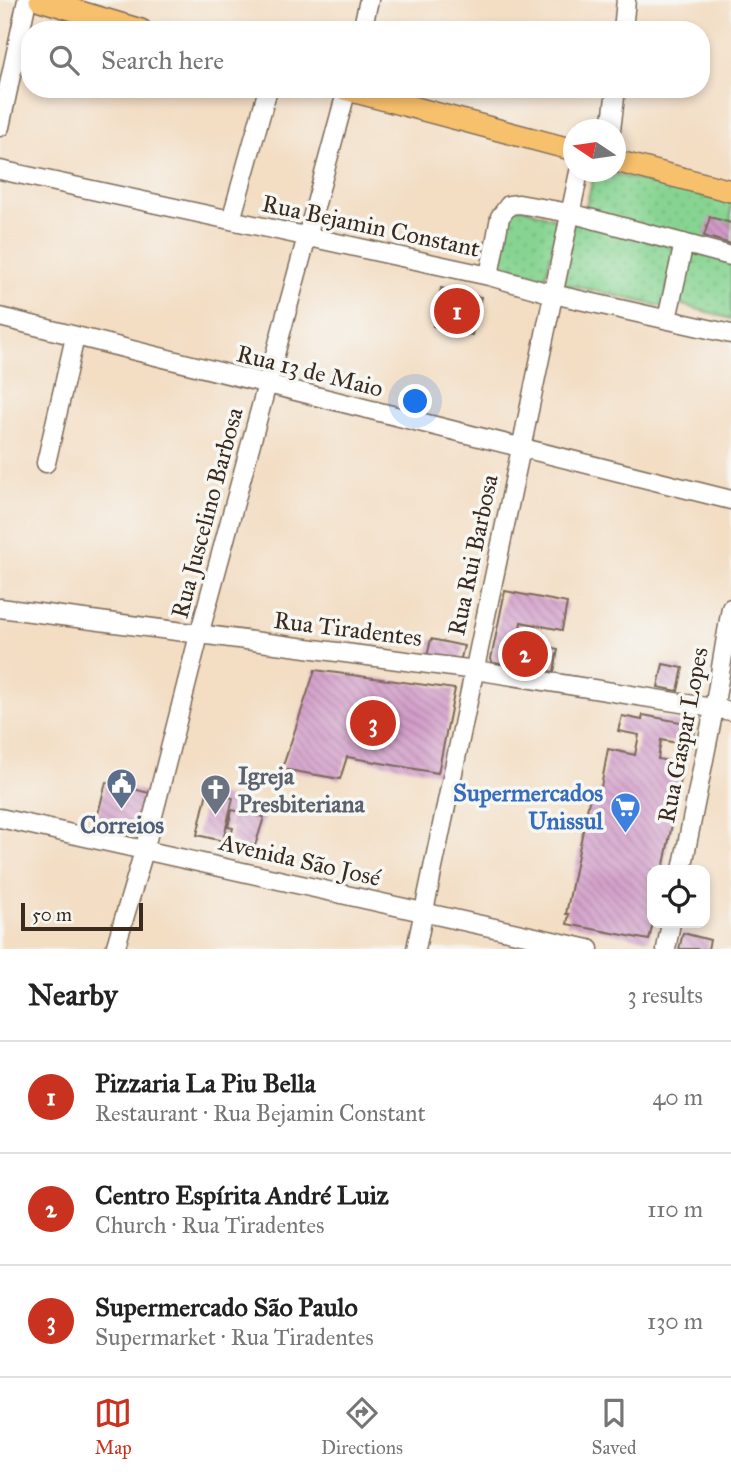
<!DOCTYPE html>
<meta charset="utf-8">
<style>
body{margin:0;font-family:"IM FELL Great Primer",serif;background:#f2f2f2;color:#222}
.controls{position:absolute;right:21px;bottom:21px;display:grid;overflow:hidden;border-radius:14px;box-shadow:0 4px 10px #0003}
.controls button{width:63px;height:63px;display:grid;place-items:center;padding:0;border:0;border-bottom:2px solid #e0e0e0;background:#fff;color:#222;font:35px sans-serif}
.compass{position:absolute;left:563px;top:119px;width:63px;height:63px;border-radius:50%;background:#fff;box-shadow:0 4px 10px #0003;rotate:283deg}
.scale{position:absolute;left:21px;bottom:18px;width:122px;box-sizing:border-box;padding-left:7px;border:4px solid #3b2a1e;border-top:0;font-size:19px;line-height:24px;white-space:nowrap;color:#3b2a1e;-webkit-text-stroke:5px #f6f6f2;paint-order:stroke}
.you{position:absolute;left:416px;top:402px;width:24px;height:24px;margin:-18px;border:5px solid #fff;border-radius:50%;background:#1a73e8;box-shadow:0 0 0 10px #1a73e833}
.badge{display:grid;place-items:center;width:46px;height:46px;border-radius:50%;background:#c8321e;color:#fff;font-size:23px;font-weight:700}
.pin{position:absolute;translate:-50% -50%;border:4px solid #fff;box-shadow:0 2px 7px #0006}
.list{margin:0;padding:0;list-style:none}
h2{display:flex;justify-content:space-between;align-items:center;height:91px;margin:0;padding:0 28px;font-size:30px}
h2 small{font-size:23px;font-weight:400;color:#767676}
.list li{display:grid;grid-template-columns:46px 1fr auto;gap:21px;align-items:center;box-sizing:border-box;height:112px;padding:0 28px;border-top:2px solid #e0e0e0}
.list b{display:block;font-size:26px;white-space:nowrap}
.list p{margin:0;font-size:23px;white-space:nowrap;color:#767676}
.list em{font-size:23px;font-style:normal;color:#767676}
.icon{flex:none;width:38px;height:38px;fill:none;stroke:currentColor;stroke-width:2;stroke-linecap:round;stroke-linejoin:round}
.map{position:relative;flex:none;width:731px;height:949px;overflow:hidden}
.search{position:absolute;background:#fff;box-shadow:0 4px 10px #0003;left:21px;right:21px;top:21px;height:77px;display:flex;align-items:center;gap:18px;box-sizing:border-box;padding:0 24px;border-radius:28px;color:#767676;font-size:26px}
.sheet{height:427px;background:#fff}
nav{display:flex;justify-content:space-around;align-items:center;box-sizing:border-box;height:98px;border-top:2px solid #e0e0e0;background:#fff;font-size:19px;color:#767676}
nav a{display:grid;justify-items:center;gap:4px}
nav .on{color:#c8321e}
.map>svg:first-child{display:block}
.park{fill:url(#park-dots);stroke:#617f58;stroke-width:2}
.building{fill:url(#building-back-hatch)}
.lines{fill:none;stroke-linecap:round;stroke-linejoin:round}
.minor-casing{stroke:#7b6958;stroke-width:21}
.major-casing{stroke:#7b6958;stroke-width:24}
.minor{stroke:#fff;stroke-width:18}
.major{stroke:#f7c06c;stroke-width:21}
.labels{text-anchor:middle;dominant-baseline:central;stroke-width:7;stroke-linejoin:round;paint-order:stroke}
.street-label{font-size:24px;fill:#3b2a1e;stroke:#f6f6f2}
.worship-label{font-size:24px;font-weight:bold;fill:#5b616d;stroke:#f6f6f2;text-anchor:start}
.shop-label{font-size:24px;font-weight:bold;fill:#366cbe;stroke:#f6f6f2;text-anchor:end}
.service-label{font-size:24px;font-weight:bold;fill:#4e5e75;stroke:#f6f6f2}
</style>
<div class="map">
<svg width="731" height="949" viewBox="0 0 731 949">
<defs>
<pattern id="park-dots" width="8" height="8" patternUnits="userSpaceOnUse" patternTransform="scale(1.75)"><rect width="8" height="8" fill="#87d492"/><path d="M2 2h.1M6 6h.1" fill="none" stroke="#75b67d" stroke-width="1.8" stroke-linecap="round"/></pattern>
<pattern id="building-back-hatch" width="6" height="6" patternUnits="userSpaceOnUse" patternTransform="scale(1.75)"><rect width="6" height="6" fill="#d19ac8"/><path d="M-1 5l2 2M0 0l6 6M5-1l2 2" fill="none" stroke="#ab7ea2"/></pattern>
</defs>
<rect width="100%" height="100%" fill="#f6f6f2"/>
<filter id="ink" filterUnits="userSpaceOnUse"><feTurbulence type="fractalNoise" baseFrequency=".0143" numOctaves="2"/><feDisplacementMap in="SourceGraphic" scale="14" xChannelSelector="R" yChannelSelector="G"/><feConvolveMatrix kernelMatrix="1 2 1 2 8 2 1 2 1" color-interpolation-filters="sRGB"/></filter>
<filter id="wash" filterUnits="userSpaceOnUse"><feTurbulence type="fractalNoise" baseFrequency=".00686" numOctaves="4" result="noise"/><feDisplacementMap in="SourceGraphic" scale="28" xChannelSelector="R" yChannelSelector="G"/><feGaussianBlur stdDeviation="1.57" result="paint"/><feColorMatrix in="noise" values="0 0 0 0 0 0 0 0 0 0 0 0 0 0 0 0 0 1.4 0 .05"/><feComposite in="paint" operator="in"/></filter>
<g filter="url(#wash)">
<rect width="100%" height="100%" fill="#f3ddc3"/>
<path class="park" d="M 595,172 L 607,172 L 731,203 L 731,252 L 584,213 Z
M 512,208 L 524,208 L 560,221 L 545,278 L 499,264 L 504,220 Z
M 574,221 L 675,247 L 664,307 L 562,283 Z
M 689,249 L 731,260 L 731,319 L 676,303 Z"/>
<g id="blocks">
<path class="building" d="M 710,217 L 731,223 L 731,244 L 704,236 Z
M 441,288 L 481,297 L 472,335 L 433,326 Z
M 505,591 L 567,603 L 562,630 L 521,622 L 518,641 L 558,649 L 554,672 L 493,663 L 491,659 Z
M 431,639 L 464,646 L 461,658 L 455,662 L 427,657 Z
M 663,664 L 683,668 L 678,691 L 658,687 Z
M 315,670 L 455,689 L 438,773 L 347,757 L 340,779 L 282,769 Z
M 643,715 L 696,725 L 692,746 L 661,740 L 658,759 L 684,764 L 663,870 L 652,870 L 653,923 L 649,940 L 567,924 L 569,914 L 566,914 L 590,796 L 599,798 L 608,749 L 635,755 L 639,735 L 618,731 L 622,716 L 642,720 Z
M 106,782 L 149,793 L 141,828 L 130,835 L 95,826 Z
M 207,792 L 233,798 L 223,841 L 197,835 Z
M 232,810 L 264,817 L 255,846 L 249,844 L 248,848 L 235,845 L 236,842 L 230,840 L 233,828 L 228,827 Z
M 683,933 L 710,940 L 708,949 L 679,949 Z"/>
</g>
</g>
<g filter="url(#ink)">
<use href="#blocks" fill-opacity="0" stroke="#7b6958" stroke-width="2"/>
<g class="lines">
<defs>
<path id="minor" d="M 362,30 L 369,0
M 623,30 L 626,0
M 0,127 L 27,0
M 611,130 L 616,89
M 0,170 L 489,276 L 553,294 L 731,334
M 231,220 L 268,89
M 489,276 L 500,217 L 509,205 L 519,204 L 570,213 L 731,256
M 0,317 L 731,500
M 667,319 L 684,243
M 46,463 L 75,337
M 0,608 L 475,670 L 731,711
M 0,818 L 589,949
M 682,870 L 714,709 L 731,608
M 115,949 L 144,851 L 199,635 L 347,89
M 416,949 L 579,172
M 666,949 L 671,923"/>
<path id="major" d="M 40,0 L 141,30
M 344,89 L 574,150
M 616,161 L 731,191"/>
</defs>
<use href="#minor" class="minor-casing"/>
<use href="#major" class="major-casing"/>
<use href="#minor" class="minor"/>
<use href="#major" class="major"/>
</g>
</g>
<defs>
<symbol id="civic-pin" viewBox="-11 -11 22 30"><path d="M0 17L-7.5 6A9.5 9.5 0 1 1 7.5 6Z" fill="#5c6f8a" stroke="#f6f6f2"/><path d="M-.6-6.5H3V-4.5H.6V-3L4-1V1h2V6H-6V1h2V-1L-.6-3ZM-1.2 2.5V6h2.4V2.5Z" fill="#fff"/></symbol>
<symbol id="church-pin" viewBox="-11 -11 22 30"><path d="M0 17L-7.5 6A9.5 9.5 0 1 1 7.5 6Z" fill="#6b7280" stroke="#f6f6f2"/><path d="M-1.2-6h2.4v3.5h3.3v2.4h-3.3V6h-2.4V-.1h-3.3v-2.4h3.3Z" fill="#fff"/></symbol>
<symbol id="supermarket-pin" viewBox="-11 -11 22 30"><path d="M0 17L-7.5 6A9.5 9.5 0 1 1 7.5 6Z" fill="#3f7fe0" stroke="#f6f6f2"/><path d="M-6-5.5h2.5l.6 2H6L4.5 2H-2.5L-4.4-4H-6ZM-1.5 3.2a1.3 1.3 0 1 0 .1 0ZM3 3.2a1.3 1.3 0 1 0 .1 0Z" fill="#fff"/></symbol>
</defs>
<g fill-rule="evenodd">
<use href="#civic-pin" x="104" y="766" width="35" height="47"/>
<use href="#church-pin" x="198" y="772" width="35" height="47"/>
<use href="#supermarket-pin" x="608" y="790" width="35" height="47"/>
</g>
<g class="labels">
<g class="street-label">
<text transform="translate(371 226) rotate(12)">Rua Bejamin Constant</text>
<text transform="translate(310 371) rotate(14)">Rua 13 de Maio</text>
<text transform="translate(207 513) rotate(-75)">Rua Juscelino Barbosa</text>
<text transform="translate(473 555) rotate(-78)">Rua Rui Barbosa</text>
<text transform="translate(348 629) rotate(7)">Rua Tiradentes</text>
<text transform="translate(683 735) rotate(-79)">Rua Gaspar Lopes</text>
<text transform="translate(300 860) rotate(13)">Avenida São José</text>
</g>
<g class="worship-label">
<text x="238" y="776">Igreja<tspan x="238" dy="28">Presbiteriana</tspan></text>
</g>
<g class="shop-label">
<text x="603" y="793">Supermercados<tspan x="603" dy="28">Unissul</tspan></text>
</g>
<g class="service-label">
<text x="122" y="825">Correios</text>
</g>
</g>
</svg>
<div class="controls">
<button><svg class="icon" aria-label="locate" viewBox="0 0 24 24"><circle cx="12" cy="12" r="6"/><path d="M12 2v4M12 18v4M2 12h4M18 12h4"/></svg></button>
</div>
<svg class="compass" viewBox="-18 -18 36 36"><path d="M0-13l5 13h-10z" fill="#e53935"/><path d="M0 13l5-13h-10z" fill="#767676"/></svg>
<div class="scale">50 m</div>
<div class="you"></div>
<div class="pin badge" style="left:457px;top:311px">1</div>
<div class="pin badge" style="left:525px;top:654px">2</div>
<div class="pin badge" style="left:373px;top:723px">3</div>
<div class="search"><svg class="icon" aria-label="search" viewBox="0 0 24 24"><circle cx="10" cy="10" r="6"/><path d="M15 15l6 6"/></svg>Search here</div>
</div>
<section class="sheet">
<h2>Nearby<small>3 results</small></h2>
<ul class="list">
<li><span class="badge">1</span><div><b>Pizzaria La Piu Bella</b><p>Restaurant · Rua Bejamin Constant</p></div><em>40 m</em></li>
<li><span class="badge">2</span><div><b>Centro Espírita André Luiz</b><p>Church · Rua Tiradentes</p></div><em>110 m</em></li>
<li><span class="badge">3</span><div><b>Supermercado São Paulo</b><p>Supermarket · Rua Tiradentes</p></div><em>130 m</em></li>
</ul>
</section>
<nav>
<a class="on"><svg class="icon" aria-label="map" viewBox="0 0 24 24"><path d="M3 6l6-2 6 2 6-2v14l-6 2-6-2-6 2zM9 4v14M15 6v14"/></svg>Map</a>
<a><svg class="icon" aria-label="directions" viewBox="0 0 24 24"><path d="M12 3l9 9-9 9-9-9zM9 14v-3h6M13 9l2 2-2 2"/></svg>Directions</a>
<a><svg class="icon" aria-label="saved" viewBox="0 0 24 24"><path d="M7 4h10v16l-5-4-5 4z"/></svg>Saved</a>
</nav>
